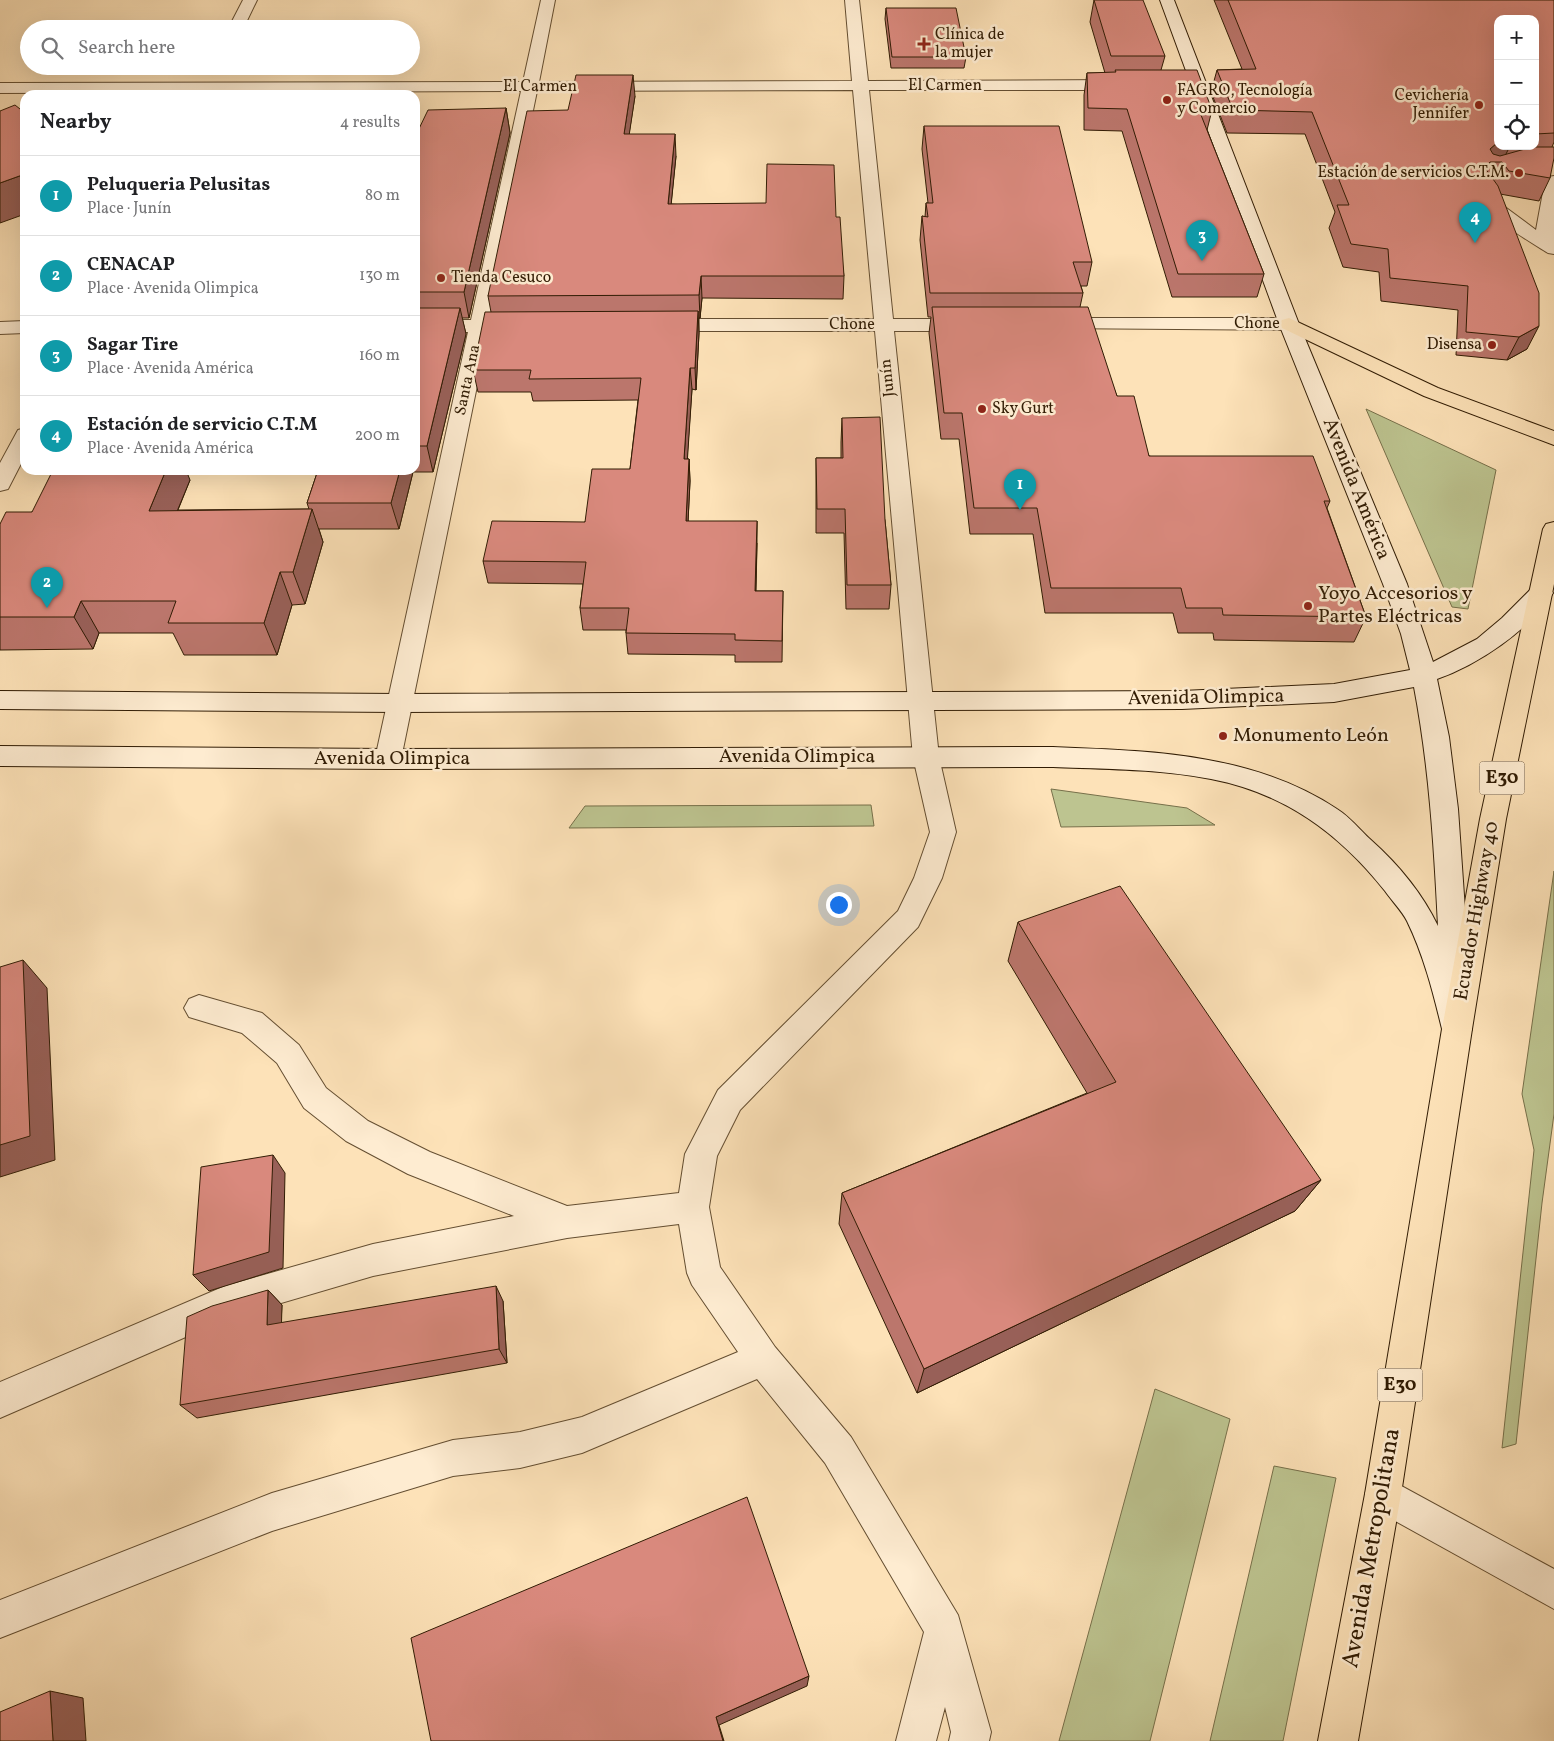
<!DOCTYPE html>
<meta charset="utf-8">
<style>
body{margin:0;font-family:Vollkorn,serif;background:#f6f6f6;color:#202124}
.controls{position:absolute;right:15px;top:15px;display:grid;overflow:hidden;border-radius:10px;box-shadow:0 5px 20px #0002}
.controls button{width:45px;height:45px;display:grid;place-items:center;padding:0;border:0;border-bottom:1px solid #e0e0e0;background:#fff;color:#202124;font:25px sans-serif}
.you{position:absolute;left:838px;top:904px;width:18px;height:18px;margin:-12px;border:4px solid #fff;border-radius:50%;background:#1a73e8;box-shadow:0 0 0 8px #1a73e833}
.badge{display:grid;place-items:center;width:32px;height:32px;border-radius:50%;background:#8f2418;color:#fff;font-size:16px;font-weight:700}
.pin{position:absolute;translate:-50% -41px;filter:drop-shadow(0 1px 2px #0008)}
.pin::after{content:'';position:absolute;top:26px;width:18px;height:15px;background:inherit;clip-path:polygon(0 0,100% 0,50% 100%)}
.list{margin:0;padding:0;list-style:none}
h2{display:flex;justify-content:space-between;align-items:center;height:65px;margin:0;padding:0 20px;font-size:21px}
h2 small{font-size:16px;font-weight:400;color:#757577}
.list li{display:grid;grid-template-columns:32px 1fr auto;gap:15px;align-items:center;box-sizing:border-box;height:80px;padding:0 20px;border-top:1px solid #e0e0e0}
.list b{display:block;font-size:19px;white-space:nowrap}
.list p{margin:0;font-size:16px;white-space:nowrap;color:#757577}
.list em{font-size:16px;font-style:normal;color:#757577}
.icon{flex:none;width:28px;height:28px;fill:none;stroke:currentColor;stroke-width:2;stroke-linecap:round;stroke-linejoin:round}
.map{position:relative;flex:none;width:1554px;height:1741px;overflow:hidden}
.search{position:absolute;background:#fff;box-shadow:0 5px 20px #0002;left:20px;top:20px;width:400px;height:55px;display:flex;align-items:center;gap:12px;box-sizing:border-box;padding:0 18px;border-radius:28px;color:#757577;font-size:19px}
.panel{position:absolute;background:#fff;box-shadow:0 5px 20px #0002;left:20px;top:90px;width:400px;height:385px;border-radius:15px}
.map>svg:first-child{display:block}
.green{fill:#bdc490;stroke:#77704a}
.lines{fill:none;stroke-linecap:round;stroke-linejoin:round}
.lane-casing{stroke:#644e31;stroke-width:2}
.street-casing{stroke:#644e31;stroke-width:2}
.secondary-casing{stroke:#311c04;stroke-width:2}
.highway-casing{stroke:#311c04;stroke-width:2}
.lane{fill:#feecd1;fill-rule:evenodd}
.street{fill:#feecd1;fill-rule:evenodd}
.secondary{fill:#feecd1;fill-rule:evenodd}
.highway{fill:#fde2b8;fill-rule:evenodd}
.wall{fill:#bb766c;stroke:#311c04;fill-rule:evenodd}
.shaded-wall{fill:#986058;stroke:#311c04}
.building{fill:#d9897d;stroke:#311c04}
.poi-dot{fill:#8f2418;stroke:#feecd1;stroke-width:2}
.labels{text-anchor:middle;dominant-baseline:central;stroke-width:5;stroke-linejoin:round;paint-order:stroke}
.far-poi-label{font-size:16px;fill:#311c04;stroke:#feecd1;text-anchor:start}
.far-street-label{font-size:16px;fill:#311c04;stroke:#feecd1}
.shield{fill:#feecd1;stroke:#6e5a42;stroke-width:1}
.shield-label{font-size:19px;font-weight:bold;fill:#311c04}
.street-label{font-size:20px;fill:#311c04;stroke:#feecd1}
.poi-label{font-size:20px;fill:#311c04;stroke:#feecd1;text-anchor:start}
.near-street-label{font-size:24px;fill:#311c04;stroke:#feecd1}
</style>
<div class="map">
<svg width="1554" height="1741" viewBox="0 0 1554 1741">
<rect width="100%" height="100%" fill="#fde2b8"/>
<filter id="stains"><feTurbulence type="fractalNoise" baseFrequency=".004" numOctaves="4"/><feColorMatrix values="0 0 0 0 .2 0 0 0 0 .09 0 0 0 0 .02 0 0 0 .5 -.17"/></filter>
<radialGradient id="worn" r=".72"><stop offset=".6" stop-color="#630" stop-opacity="0"/><stop offset="1" stop-color="#630" stop-opacity=".3"/></radialGradient>
<path class="green" d="M 1366,409 L 1496,470 L 1468,609 L 1452,607 Z
M 1051,789 L 1187,808 L 1215,825 L 1061,827 Z
M 871,805 L 874,826 L 569,828 L 585,806 Z
M 1554,871 L 1554,1114 L 1542,1203 L 1516,1444 L 1502,1448 L 1534,1150 L 1522,1094 Z
M 1155,1389 L 1230,1419 L 1150,1741 L 1059,1741 Z
M 1274,1466 L 1336,1478 L 1283,1741 L 1210,1741 Z"/>
<g class="lines">
<defs>
<path id="lane" d="M 1554,176 L 1554,254 L 1548,253 C 1521,236 1494,222 1478,193 L 1481,189 L 1493,189 L 1505,207 L 1536,230 L 1545,181 L 1548,177 Z
M 926,747 L 935,750 L 939,757 L 956,832 L 942,878 L 918,927 L 740,1110 L 717,1156 L 709,1207 L 720,1267 L 775,1347 L 851,1437 L 958,1615 L 991,1732 L 989,1741 L 949,1741 L 951,1732 L 945,1707 L 936,1741 L 896,1741 L 924,1632 L 825,1463 L 757,1379 L 582,1453 L 520,1468 L 453,1476 L 272,1531 L 0,1638 L 0,1600 L 272,1493 L 453,1440 L 520,1432 L 582,1417 L 738,1352 L 692,1285 L 687,1273 L 679,1224 L 567,1238 L 373,1276 L 227,1319 L 0,1418 L 0,1382 L 225,1286 L 373,1244 L 514,1216 L 408,1174 L 346,1141 L 304,1108 L 277,1063 L 242,1033 L 189,1017 L 184,1008 L 189,999 L 199,995 L 262,1013 L 299,1045 L 326,1088 L 368,1121 L 430,1152 L 567,1206 L 679,1193 L 685,1154 L 718,1090 L 898,911 L 914,878 L 930,832 L 913,757 L 917,750 Z"/>
<path id="street" d="M 243,0 L 257,0 L 243,29 L 228,29 Z
M 541,0 L 555,0 L 539,82 L 852,81 L 845,0 L 859,0 L 868,81 L 1122,80 L 1130,85 L 1122,90 L 869,90 L 893,319 L 968,319 L 975,321 L 978,325 L 975,329 L 968,331 L 894,331 L 939,757 L 935,764 L 926,767 L 917,764 L 913,757 L 875,331 L 661,331 L 654,329 L 651,325 L 654,321 L 661,319 L 874,319 L 853,90 L 537,91 L 490,320 L 527,322 L 530,326 L 527,330 L 488,332 L 401,759 L 397,766 L 388,769 L 379,766 L 375,759 L 468,332 L 415,332 L 415,320 L 471,320 L 521,91 L 0,93 L 0,83 L 523,82 Z
M 1056,318 L 1289,318 L 1296,320 L 1299,324 L 1296,328 L 1289,330 L 1049,328 L 1046,324 L 1049,320 Z
M 25,321 L 25,333 L 0,334 L 0,322 Z
M 25,428 L 25,456 L 8,489 L 0,491 L 0,463 L 18,430 Z
M 1383,1476 L 1554,1569 L 1554,1609 L 1370,1507 L 1365,1494 L 1370,1481 Z"/>
<path id="secondary" d="M 1160,0 L 1174,0 L 1299,324 L 1407,584 L 1433,662 L 1477,639 L 1502,618 L 1533,587 L 1541,585 L 1549,587 L 1553,593 C 1530,630 1477,665 1437,679 L 1449,737 L 1458,809 L 1470,982 L 1465,991 L 1462,992 L 1472,1029 L 1468,1038 L 1457,1042 L 1446,1038 L 1442,1029 C 1433,992 1424,956 1407,921 C 1402,911 1392,901 1385,891 C 1339,833 1284,793 1211,779 C 1159,769 1106,769 1053,767 L 388,769 L 0,766 L 0,746 L 388,749 L 1053,747 C 1152,751 1252,753 1337,809 C 1350,817 1360,830 1371,840 C 1398,864 1422,893 1438,926 C 1434,845 1429,766 1414,687 L 1334,702 L 1182,709 L 400,712 L 0,709 L 0,691 L 400,694 L 1182,691 L 1334,684 L 1410,670 L 1401,634 L 1383,584 L 1279,324 Z"/>
<path id="highway" d="M 1289,318 L 1438,388 L 1554,431 L 1554,445 L 1424,396 L 1282,328 L 1279,324 L 1282,320 Z
M 1554,522 L 1554,584 L 1506,819 L 1472,1029 L 1401,1494 L 1358,1741 L 1318,1741 L 1365,1494 L 1442,1029 L 1480,819 L 1543,529 L 1546,524 Z"/>
</defs>
<use href="#lane" class="lane-casing"/>
<use href="#street" class="street-casing"/>
<use href="#secondary" class="secondary-casing"/>
<use href="#highway" class="highway-casing"/>
<use href="#lane" class="lane"/>
<use href="#street" class="street"/>
<use href="#secondary" class="secondary"/>
<use href="#highway" class="highway"/>
</g>
<path class="wall" d="M 1094,0 L 1165,56 L 1161,70 L 1212,110 L 1207,130 L 1264,274 L 1257,297 L 1172,297 L 1122,131 L 1084,130 L 1084,95 L 1087,73 L 1105,73 L 1090,22 Z
M 1214,0 L 1554,0 L 1554,142 L 1552,147 L 1550,178 L 1539,201 L 1500,194 L 1527,349 L 1507,360 L 1456,355 L 1458,310 L 1381,301 L 1379,272 L 1343,267 L 1329,228 L 1335,212 L 1305,134 L 1227,133 L 1211,92 L 1217,70 L 1242,69 ZM 1535,19 L 1535,146 L 1498,146 Z
M 886,8 L 966,57 L 964,68 L 891,68 L 885,19 Z
M 635,96 L 629,134 L 676,156 L 671,204 L 836,217 L 844,276 L 843,299 L 702,298 L 700,318 L 699,318 L 699,333 L 696,390 L 692,389 L 687,459 L 689,459 L 690,481 L 688,521 L 757,543 L 756,591 L 783,591 L 782,662 L 735,662 L 735,655 L 628,654 L 626,633 L 626,630 L 583,630 L 580,608 L 583,584 L 488,583 L 483,561 L 585,522 L 630,469 L 638,400 L 533,401 L 531,392 L 478,392 L 473,370 L 491,312 L 488,296 L 568,110 Z
M 506,108 L 510,133 L 469,318 L 462,318 L 466,334 L 433,472 L 413,472 L 399,529 L 319,529 L 323,542 L 305,604 L 292,605 L 277,655 L 184,655 L 173,633 L 99,633 L 93,649 L 0,650 L 0,524 L 32,512 L 190,480 L 178,510 L 309,509 L 307,503 L 318,470 L 415,470 L 415,137 Z
M 924,126 L 1092,262 L 1087,286 L 1081,286 L 1083,293 L 1080,307 L 1117,396 L 1149,456 L 1330,501 L 1327,508 L 1366,617 L 1354,642 L 1214,640 L 1213,633 L 1178,633 L 1173,613 L 1045,613 L 1033,534 L 970,534 L 959,439 L 941,439 L 929,333 L 931,317 L 928,317 L 920,240 L 922,216 L 925,217 L 926,203 L 928,203 L 922,149 Z
M 842,418 L 885,520 L 891,585 L 889,609 L 846,609 L 844,533 L 816,533 L 816,458 L 841,458 L 841,442 Z
M 1018,922 L 1321,1180 L 1295,1211 L 917,1393 L 839,1224 L 842,1193 L 1087,1093 L 1008,961 Z
M 268,1290 L 282,1305 L 281,1323 L 503,1301 L 507,1363 L 197,1418 L 180,1405 Z"/>
<path class="shaded-wall" d="M 633,75 L 635,96 L 626,156 L 624,134 Z
M 506,108 L 510,133 L 469,318 L 464,292 Z
M 675,134 L 676,156 L 669,226 L 668,204 Z
M 1498,142 L 1498,146 L 1510,146 L 1504,158 L 1490,162 L 1480,185 L 1490,149 Z
M 25,174 L 25,214 L 0,223 L 0,183 Z
M 701,276 L 702,298 L 700,318 L 699,295 Z
M 460,308 L 466,334 L 433,472 L 427,446 Z
M 698,311 L 699,333 L 696,390 L 695,368 Z
M 1539,326 L 1527,349 L 1507,360 L 1519,337 Z
M 690,368 L 692,389 L 686,481 L 684,459 Z
M 689,459 L 690,481 L 687,543 L 686,521 Z
M 166,470 L 186,470 L 190,480 L 164,543 L 149,511 Z
M 400,470 L 413,470 L 413,472 L 399,529 L 391,503 Z
M 312,509 L 323,542 L 305,604 L 293,572 Z
M 757,521 L 757,543 L 755,612 L 755,591 Z
M 280,572 L 292,605 L 277,655 L 264,623 Z
M 81,601 L 99,633 L 93,649 L 74,617 Z
M 23,960 L 47,988 L 55,1160 L 0,1177 L 0,1145 Z
M 273,1155 L 285,1173 L 283,1268 L 209,1291 L 193,1275 Z
M 1321,1180 L 1295,1211 L 917,1393 L 924,1369 Z
M 496,1286 L 503,1301 L 507,1363 L 499,1349 Z
M 268,1290 L 282,1305 L 281,1340 L 267,1325 Z
M 809,1676 L 807,1686 L 719,1725 L 724,1741 L 723,1741 L 716,1717 Z
M 50,1691 L 83,1698 L 86,1741 L 53,1741 Z"/>
<path class="building" d="M 1094,0 L 1143,0 L 1165,56 L 1111,56 Z
M 1228,0 L 1554,0 L 1554,133 L 1535,134 L 1535,19 L 1498,19 L 1498,142 L 1490,149 L 1493,154 L 1500,156 L 1532,147 L 1554,147 L 1554,158 L 1550,178 L 1509,171 L 1502,162 L 1490,162 L 1485,168 L 1498,186 L 1539,293 L 1539,326 L 1519,337 L 1466,332 L 1468,286 L 1390,278 L 1388,249 L 1351,244 L 1337,205 L 1349,205 L 1312,112 L 1233,110 L 1217,70 L 1256,69 Z
M 886,8 L 956,8 L 966,57 L 892,57 Z
M 1115,70 L 1197,70 L 1212,110 L 1199,110 L 1264,274 L 1178,274 L 1127,109 L 1088,108 L 1087,73 L 1116,72 Z
M 576,75 L 633,75 L 624,134 L 675,134 L 668,204 L 766,203 L 767,164 L 834,165 L 836,217 L 840,217 L 844,276 L 701,276 L 699,295 L 488,296 L 527,111 L 568,110 Z
M 15,105 L 25,113 L 25,174 L 0,183 L 0,111 Z
M 506,108 L 464,292 L 415,292 L 415,137 L 428,110 Z
M 924,126 L 1059,126 L 1092,262 L 1073,262 L 1083,293 L 930,293 L 922,216 L 928,217 L 926,203 L 933,203 Z
M 932,307 L 1088,307 L 1117,396 L 1134,396 L 1149,456 L 1313,456 L 1330,501 L 1324,501 L 1366,617 L 1223,615 L 1222,608 L 1186,608 L 1181,588 L 1051,588 L 1037,508 L 974,508 L 962,413 L 944,413 Z
M 415,308 L 460,308 L 427,446 L 415,446 Z
M 698,311 L 695,368 L 690,368 L 684,459 L 689,459 L 686,521 L 757,521 L 755,591 L 783,591 L 782,641 L 735,640 L 735,634 L 626,633 L 629,608 L 580,608 L 586,562 L 483,561 L 492,521 L 585,522 L 592,469 L 630,469 L 641,378 L 529,379 L 531,370 L 473,370 L 485,312 Z
M 880,417 L 885,520 L 891,585 L 847,585 L 845,509 L 817,509 L 816,458 L 843,458 L 842,418 Z
M 53,470 L 166,470 L 149,511 L 312,509 L 293,572 L 280,572 L 264,623 L 168,623 L 176,601 L 81,601 L 74,617 L 0,617 L 0,524 L 6,512 L 32,512 Z
M 318,470 L 400,470 L 391,503 L 307,503 Z
M 1120,886 L 1321,1180 L 924,1369 L 842,1193 L 1116,1082 L 1018,922 Z
M 23,960 L 30,1136 L 0,1145 L 0,967 Z
M 273,1155 L 269,1252 L 193,1275 L 201,1167 Z
M 496,1286 L 499,1349 L 180,1405 L 187,1317 L 212,1306 L 268,1290 L 267,1325 Z
M 747,1497 L 809,1676 L 716,1717 L 723,1741 L 431,1741 L 411,1638 Z
M 50,1691 L 53,1741 L 0,1741 L 0,1712 Z"/>
<g class="poi-dot">
<path d="M921.5 36.5h5v5h5v5h-5v5h-5v-5h-5v-5h5z"/>
<circle cx="1167" cy="100" r="5"/>
<circle cx="1479" cy="105" r="5"/>
<circle cx="1519" cy="173" r="5"/>
<circle cx="441" cy="278" r="5"/>
<circle cx="1492" cy="345" r="5"/>
<circle cx="982" cy="409" r="5"/>
<circle cx="1308" cy="606" r="5"/>
<circle cx="1223" cy="736" r="5"/>
</g>
<g class="labels">
<g class="far-poi-label">
<text x="935" y="35">Clínica de<tspan x="935" dy="18">la mujer</tspan></text>
<text x="1177" y="91">FAGRO, Tecnología<tspan x="1177" dy="18">y Comercio</tspan></text>
<text x="1469" y="96" text-anchor="end">Cevichería<tspan x="1469" dy="18">Jennifer</tspan></text>
<text x="1509" y="173" text-anchor="end">Estación de servicios C.T.M.</text>
<text x="451" y="278">Tienda Cesuco</text>
<text x="1482" y="345" text-anchor="end">Disensa</text>
<text x="992" y="409">Sky Gurt</text>
</g>
<g class="far-street-label">
<text x="945" y="86">El Carmen</text>
<text x="540" y="87">El Carmen</text>
<text x="1257" y="324">Chone</text>
<text x="852" y="325">Chone</text>
<text transform="translate(888 378) rotate(-96)">Junín</text>
<text transform="translate(468 380) rotate(-78)">Santa Ana</text>
</g>
<g class="shield">
<rect x="1479.5" y="761.5" width="45" height="33" rx="4"/>
<rect x="1377.5" y="1368.5" width="45" height="33" rx="4"/>
</g>
<g class="shield-label">
<text x="1502" y="778">E30</text>
<text x="1400" y="1385">E30</text>
</g>
<g class="street-label">
<text transform="translate(1356 489) rotate(68)">Avenida América</text>
<text transform="translate(1206 698) rotate(-1)">Avenida Olimpica</text>
<text x="797" y="757">Avenida Olimpica</text>
<text x="392" y="759">Avenida Olimpica</text>
<text transform="translate(1477 911) rotate(-80)">Ecuador Highway 40</text>
</g>
<g class="poi-label">
<text x="1318" y="594">Yoyo Accesorios y<tspan x="1318" dy="23">Partes Eléctricas</tspan></text>
<text x="1233" y="736">Monumento León</text>
</g>
<g class="near-street-label">
<text transform="translate(1372 1548) rotate(-80)">Avenida Metropolitana</text>
</g>
</g>
<rect width="100%" height="100%" filter="url(#stains)"/>
<rect width="100%" height="100%" fill="url(#worn)"/>
</svg>
<div class="controls">
<button>+</button>
<button>−</button>
<button><svg class="icon" aria-label="locate" viewBox="0 0 24 24"><circle cx="12" cy="12" r="6"/><path d="M12 2v4M12 18v4M2 12h4M18 12h4"/></svg></button>
</div>
<div class="you"></div>
<div class="pin badge" style="left:1020px;top:510px;background:#0f9aa8">1</div>
<div class="pin badge" style="left:47px;top:608px;background:#0f9aa8">2</div>
<div class="pin badge" style="left:1202px;top:261px;background:#0f9aa8">3</div>
<div class="pin badge" style="left:1475px;top:243px;background:#0f9aa8">4</div>
<div class="search"><svg class="icon" aria-label="search" viewBox="0 0 24 24"><circle cx="10" cy="10" r="6"/><path d="M15 15l6 6"/></svg>Search here</div>
<section class="panel">
<h2>Nearby<small>4 results</small></h2>
<ul class="list">
<li><span class="badge" style="background:#0f9aa8">1</span><div><b>Peluqueria Pelusitas</b><p>Place · Junín</p></div><em>80 m</em></li>
<li><span class="badge" style="background:#0f9aa8">2</span><div><b>CENACAP</b><p>Place · Avenida Olimpica</p></div><em>130 m</em></li>
<li><span class="badge" style="background:#0f9aa8">3</span><div><b>Sagar Tire</b><p>Place · Avenida América</p></div><em>160 m</em></li>
<li><span class="badge" style="background:#0f9aa8">4</span><div><b>Estación de servicio C.T.M</b><p>Place · Avenida América</p></div><em>200 m</em></li>
</ul>
</section>
</div>
